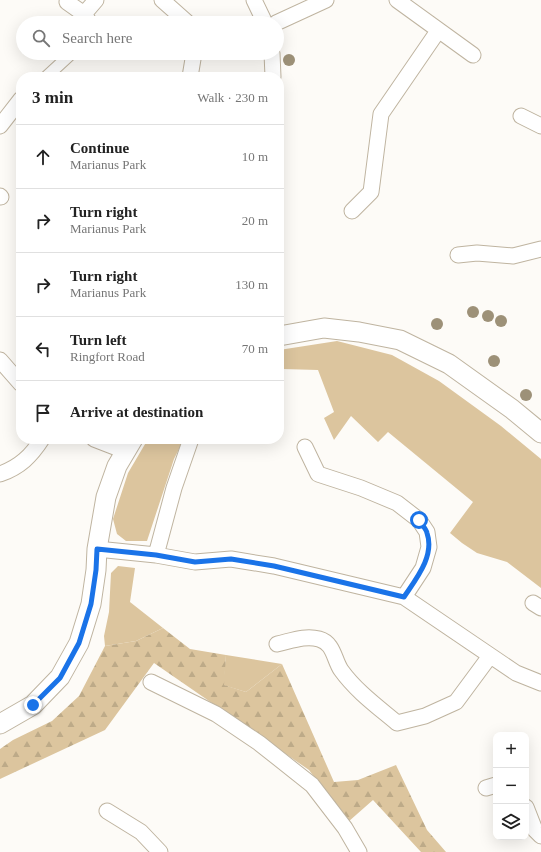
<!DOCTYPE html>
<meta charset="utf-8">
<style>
body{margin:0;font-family:Georgia,serif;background:#f6f6f6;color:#222}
.controls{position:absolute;right:12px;bottom:12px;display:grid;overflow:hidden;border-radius:8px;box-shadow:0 4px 16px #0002}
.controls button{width:36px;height:36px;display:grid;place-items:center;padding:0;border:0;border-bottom:1px solid #e0e0e0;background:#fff;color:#222;font:20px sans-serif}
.stop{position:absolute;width:12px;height:12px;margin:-9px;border:3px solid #1a73e8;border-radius:50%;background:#fff}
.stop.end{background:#1a73e8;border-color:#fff;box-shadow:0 1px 4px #0008}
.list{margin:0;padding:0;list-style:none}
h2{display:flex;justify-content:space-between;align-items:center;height:52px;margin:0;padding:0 16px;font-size:17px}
h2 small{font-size:13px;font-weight:400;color:#767676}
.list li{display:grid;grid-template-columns:26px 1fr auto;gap:12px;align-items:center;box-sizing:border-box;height:64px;padding:0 16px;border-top:1px solid #e0e0e0}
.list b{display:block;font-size:15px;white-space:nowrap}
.list p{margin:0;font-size:13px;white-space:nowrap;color:#767676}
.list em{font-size:13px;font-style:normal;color:#767676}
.icon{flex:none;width:22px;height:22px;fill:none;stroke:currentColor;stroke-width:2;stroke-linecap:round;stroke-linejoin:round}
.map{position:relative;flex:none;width:541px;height:852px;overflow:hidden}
.search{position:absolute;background:#fff;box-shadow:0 4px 16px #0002;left:16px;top:16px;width:268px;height:44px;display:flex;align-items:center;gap:10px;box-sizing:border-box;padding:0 14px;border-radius:22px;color:#767676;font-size:15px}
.panel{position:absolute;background:#fff;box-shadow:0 4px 16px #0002;left:16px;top:72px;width:268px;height:372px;border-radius:16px}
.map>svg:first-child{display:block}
.grass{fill:#dcc59e}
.forest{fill:url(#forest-firs)}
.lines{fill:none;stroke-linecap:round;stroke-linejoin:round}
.pedestrian-casing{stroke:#bfb4a0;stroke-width:13}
.minor-casing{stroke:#bfb4a0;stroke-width:17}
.tertiary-casing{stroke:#bfb4a0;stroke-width:21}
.pedestrian{stroke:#fff;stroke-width:11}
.minor{stroke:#fff;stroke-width:15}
.tertiary{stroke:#fff;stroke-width:19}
.tree{fill:#9d9178}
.route{stroke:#1a73e8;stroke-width:5}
</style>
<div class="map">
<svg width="541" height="852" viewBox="0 0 541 852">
<defs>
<pattern id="forest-firs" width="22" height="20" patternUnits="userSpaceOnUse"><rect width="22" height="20" fill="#dcc59e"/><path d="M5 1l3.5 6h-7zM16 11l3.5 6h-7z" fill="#bdaa88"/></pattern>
</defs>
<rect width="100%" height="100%" fill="#fdfbf7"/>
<path class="grass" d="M 337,341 L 392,355 L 439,381 L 501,426 L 541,459 L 541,588 L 507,562 L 477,553 L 462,543 L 450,533 L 473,502 L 388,432 L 378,442 L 351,416 L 334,440 L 324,418 L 334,412 L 318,370 L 282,369 L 279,370 L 279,350 Z
M 148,439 L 184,439 L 174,459 L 147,541 L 126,541 L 117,534 L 113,519 L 128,473 Z
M 118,566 L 135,568 L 130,602 L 163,628 L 136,641 L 105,646 L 104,636 L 109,612 L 111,573 Z
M 226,655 L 282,664 L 246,692 L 223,685 Z"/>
<path class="forest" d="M 163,628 L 190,649 L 226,655 L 224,685 L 246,692 L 282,664 L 334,782 L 358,780 L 396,765 L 427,830 L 446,852 L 421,852 L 373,800 L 348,822 L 309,770 L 154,663 L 105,730 L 0,779 L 0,749 L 13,740 L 52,721 L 79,696 L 105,646 L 136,641 Z"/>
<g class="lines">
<defs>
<path id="pedestrian" d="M 46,77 L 72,53"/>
<path id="minor" d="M 162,0 L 188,23
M 254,0 L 265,23
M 397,0 L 473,55
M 67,2 L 84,14 L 90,23
M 84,14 L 96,0
M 276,23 L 326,0
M 272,53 L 273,77
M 190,77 L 194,53
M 521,116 L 541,126
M 0,126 L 21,99
M 0,196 L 1,197
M 352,211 L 371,192 L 381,114 L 438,31
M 458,255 L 477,253 L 513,256 L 541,249
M 0,360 L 21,384
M 94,439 L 125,451
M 305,447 L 318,474 L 361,488 L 397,503 L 419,520 L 427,532 L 429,547 L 423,568 L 404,597
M 0,474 C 20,467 31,456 42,439
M 97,549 L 156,555 L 195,562 L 231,559 L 274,566 L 404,597 L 516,673 L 541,683
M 156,555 L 174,488 L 191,439
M 533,603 L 541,608
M 277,644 C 291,641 305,635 319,639 C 334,643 334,660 341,670 C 356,691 378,707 397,723 L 425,716 L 456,702 L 490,656
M 151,682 L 216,714 L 259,743 L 312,785 L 345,828 L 359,852
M 486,788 L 496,785
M 526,807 L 535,830 L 541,836
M 107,811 L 141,832 L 160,852"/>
<path id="tertiary" d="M 279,336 L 324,328 L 359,332 L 400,340 L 449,364 L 512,409 L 541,433
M 0,724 L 33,705 L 60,677 L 79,643 L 91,604 L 96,570 L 97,549 L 106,497 L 117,466 L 133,439"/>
</defs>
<use href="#pedestrian" class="pedestrian-casing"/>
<use href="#minor" class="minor-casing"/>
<use href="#tertiary" class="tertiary-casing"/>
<use href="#pedestrian" class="pedestrian"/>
<use href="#minor" class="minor"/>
<use href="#tertiary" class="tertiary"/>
</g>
<g class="tree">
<circle cx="289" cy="60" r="6"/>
<circle cx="473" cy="312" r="6"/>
<circle cx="488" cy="316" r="6"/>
<circle cx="501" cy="321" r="6"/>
<circle cx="437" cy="324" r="6"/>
<circle cx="494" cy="361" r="6"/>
<circle cx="526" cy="395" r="6"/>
</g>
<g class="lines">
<path class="route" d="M 33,705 L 60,678 L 79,643 L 91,604 L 96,570 L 97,549 L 156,555 L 195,562 L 231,559 L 274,566 L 404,597 C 416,579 435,556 427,533 C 426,528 421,524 419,520"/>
</g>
</svg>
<div class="controls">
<button>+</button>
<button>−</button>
<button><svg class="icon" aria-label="layers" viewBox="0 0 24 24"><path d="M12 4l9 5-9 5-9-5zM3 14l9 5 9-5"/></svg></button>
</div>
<div class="stop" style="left:419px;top:520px"></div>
<div class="stop end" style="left:33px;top:705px"></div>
<div class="search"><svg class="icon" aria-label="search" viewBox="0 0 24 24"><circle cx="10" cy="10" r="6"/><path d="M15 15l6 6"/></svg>Search here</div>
<section class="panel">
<h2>3 min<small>Walk · 230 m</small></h2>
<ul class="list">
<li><svg class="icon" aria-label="ahead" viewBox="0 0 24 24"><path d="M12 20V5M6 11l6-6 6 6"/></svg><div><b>Continue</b><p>Marianus Park</p></div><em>10 m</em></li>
<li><svg class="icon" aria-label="right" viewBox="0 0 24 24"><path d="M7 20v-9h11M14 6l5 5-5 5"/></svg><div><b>Turn right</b><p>Marianus Park</p></div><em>20 m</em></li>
<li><svg class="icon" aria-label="right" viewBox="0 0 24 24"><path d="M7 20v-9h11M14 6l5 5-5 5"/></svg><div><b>Turn right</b><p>Marianus Park</p></div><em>130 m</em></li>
<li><svg class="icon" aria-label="left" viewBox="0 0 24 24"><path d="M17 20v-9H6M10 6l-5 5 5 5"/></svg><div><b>Turn left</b><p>Ringfort Road</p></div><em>70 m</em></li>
<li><svg class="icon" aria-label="arrive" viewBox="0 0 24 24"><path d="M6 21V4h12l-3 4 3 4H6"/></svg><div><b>Arrive at destination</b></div></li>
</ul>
</section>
</div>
